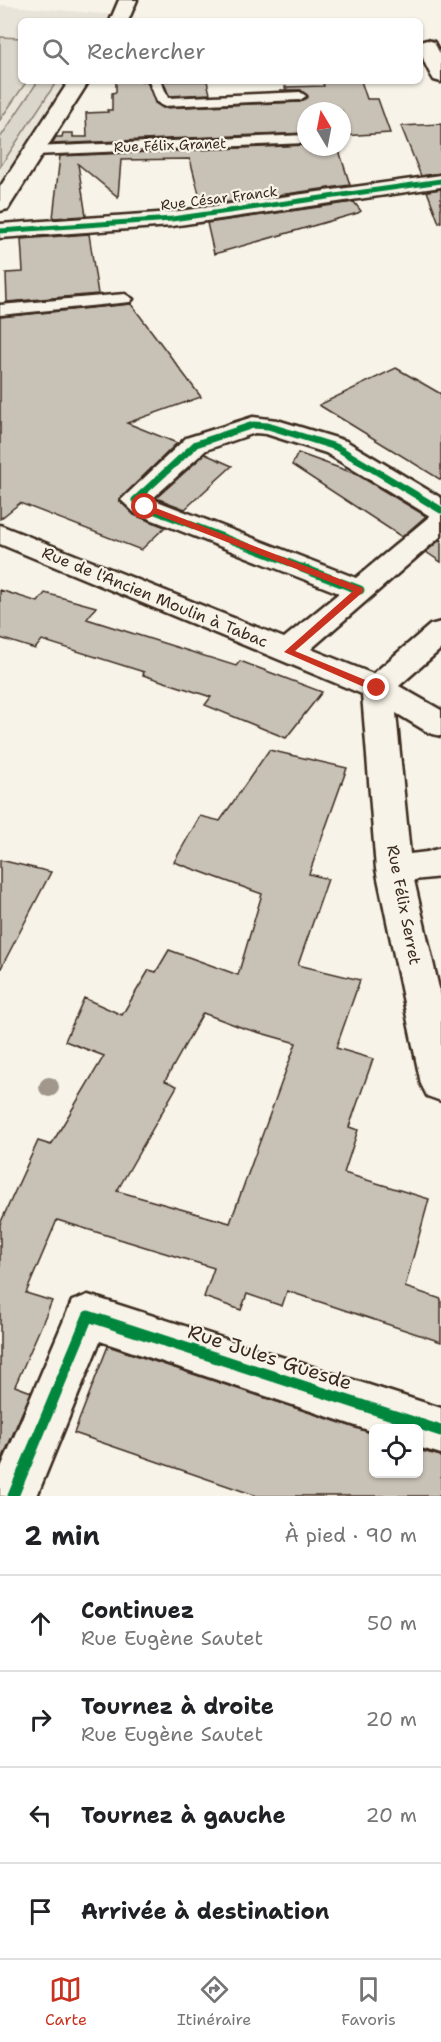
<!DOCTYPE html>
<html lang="fr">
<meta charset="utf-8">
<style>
body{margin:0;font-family:"Shantell Sans",sans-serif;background:#f6f6f6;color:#202124}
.controls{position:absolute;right:18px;bottom:18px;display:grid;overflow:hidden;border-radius:9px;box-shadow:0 2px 4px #0004}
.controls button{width:54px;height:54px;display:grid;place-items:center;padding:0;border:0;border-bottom:2px solid #e0e0e0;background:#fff;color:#202124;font:30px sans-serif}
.compass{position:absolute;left:297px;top:102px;width:54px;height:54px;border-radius:50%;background:#fff;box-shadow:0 2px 4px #0004;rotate:350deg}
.stop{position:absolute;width:18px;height:18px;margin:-14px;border:4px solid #c8321e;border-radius:50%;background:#fff}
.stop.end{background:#c8321e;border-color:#fff;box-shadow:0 2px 6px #0008}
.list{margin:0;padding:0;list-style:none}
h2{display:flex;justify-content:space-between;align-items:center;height:78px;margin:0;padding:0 24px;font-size:26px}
h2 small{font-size:20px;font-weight:400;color:#757577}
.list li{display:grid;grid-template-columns:39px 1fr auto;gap:18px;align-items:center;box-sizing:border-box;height:96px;padding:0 24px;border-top:2px solid #e0e0e0}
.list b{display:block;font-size:22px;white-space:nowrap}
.list p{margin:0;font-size:20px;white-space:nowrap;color:#757577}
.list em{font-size:20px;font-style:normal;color:#757577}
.icon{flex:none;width:33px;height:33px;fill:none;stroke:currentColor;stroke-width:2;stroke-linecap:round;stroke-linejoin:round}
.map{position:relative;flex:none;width:441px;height:1496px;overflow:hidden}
.search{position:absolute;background:#fff;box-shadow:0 2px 4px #0004;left:18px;right:18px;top:18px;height:66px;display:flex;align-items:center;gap:15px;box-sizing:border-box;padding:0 21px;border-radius:9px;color:#757577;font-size:22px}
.sheet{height:462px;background:#fff}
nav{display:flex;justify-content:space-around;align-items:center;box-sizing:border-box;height:84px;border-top:2px solid #e0e0e0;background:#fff;font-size:16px;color:#757577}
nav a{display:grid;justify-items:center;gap:3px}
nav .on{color:#c8321e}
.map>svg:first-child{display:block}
.built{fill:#e9e4d9}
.green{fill:#dbd6cb;stroke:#8b8074;stroke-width:1.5}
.building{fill:#c8c1b6;stroke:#3b2a1e;stroke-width:1.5;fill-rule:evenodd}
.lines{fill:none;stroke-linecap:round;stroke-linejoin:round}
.service-casing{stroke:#3b2a1e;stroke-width:5}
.minor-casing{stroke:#3b2a1e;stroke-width:5}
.service{fill:#f7f3e8;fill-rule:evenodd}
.minor{fill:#f7f3e8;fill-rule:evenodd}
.cycleway-far3-casing{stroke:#f7f3e8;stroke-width:8}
.cycleway-far2-casing{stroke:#f7f3e8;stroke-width:10}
.cycleway-far1-casing{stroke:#f7f3e8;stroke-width:13}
.cycleway-casing{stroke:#f7f3e8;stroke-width:15}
.cycleway-far3{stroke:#00873e;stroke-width:5}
.cycleway-far2{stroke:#00873e;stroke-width:7}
.cycleway-far1{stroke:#00873e;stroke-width:9}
.cycleway{stroke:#00873e;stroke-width:11}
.tree{fill:#a1978c}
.route{fill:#c8321e}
.labels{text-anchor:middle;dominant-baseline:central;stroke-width:4.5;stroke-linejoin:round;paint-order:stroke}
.far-street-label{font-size:14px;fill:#3b2a1e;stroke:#f7f3e8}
.street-label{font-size:16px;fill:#3b2a1e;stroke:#f7f3e8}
.near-street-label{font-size:20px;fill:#3b2a1e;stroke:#f7f3e8}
</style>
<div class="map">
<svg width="441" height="1496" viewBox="0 0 441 1496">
<rect width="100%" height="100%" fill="#f7f3e8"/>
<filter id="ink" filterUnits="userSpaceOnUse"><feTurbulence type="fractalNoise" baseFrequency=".0167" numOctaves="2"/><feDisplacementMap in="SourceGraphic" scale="12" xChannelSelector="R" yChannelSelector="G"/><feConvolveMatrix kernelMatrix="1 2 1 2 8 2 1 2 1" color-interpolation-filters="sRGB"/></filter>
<g filter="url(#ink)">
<path class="built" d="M 0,5 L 117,15 L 112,21 L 21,21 L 21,81 L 71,81 L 0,185 Z"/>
<path class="green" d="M 0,37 L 21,38 L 21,81 L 27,81 L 0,120 Z
M 38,81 L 57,81 L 0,167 L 0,138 Z"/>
<path class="building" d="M 116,81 L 147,81 L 155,103 L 163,108 L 300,102 L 308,97 L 301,90 L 280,90 L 286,90 L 285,87 L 324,86 L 322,81 L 361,81 L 367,99 L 378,99 L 390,133 L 342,136 L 342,111 L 306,111 L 306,133 L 52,144 L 56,137 L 62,137 L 63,133 L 73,133 L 73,137 L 87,137 L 86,113 L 108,112 L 107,110 L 112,110 L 112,93 L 116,92 Z
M 163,81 L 207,81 L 210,94 L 169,96 Z
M 441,124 L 441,173 L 421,176 L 401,126 Z
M 306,145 L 338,147 L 350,185 L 202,206 L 190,159 L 121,160 L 118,197 L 78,164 L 86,216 L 53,218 L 60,156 Z
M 441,189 L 441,222 L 439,223 L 427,191 Z
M 354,202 L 361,211 L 358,213 L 214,254 L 207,223 Z
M 89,234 L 98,294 L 7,302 L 6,273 L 23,272 L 21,239 Z
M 131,304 L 201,397 L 127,423 L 177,443 L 119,500 L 134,515 L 165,527 L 141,550 L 20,503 L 0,519 L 0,317 Z
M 396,368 L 441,394 L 441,480 L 319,405 Z
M 298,453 L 356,474 L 426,516 L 402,537 L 292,465 Z
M 205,454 L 232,466 L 185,509 L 156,498 Z
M 441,539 L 441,562 L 426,552 Z
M 0,590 L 38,602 L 45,593 L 96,607 L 87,619 L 236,666 L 240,661 L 322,692 L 286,738 L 205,705 L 211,697 L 143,675 L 144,672 L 42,640 L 35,649 L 0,638 Z
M 269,750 L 347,768 L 309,874 L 328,879 L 298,965 L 360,980 L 336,1048 L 373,1059 L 349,1127 L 358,1130 L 344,1173 L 429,1199 L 405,1287 L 441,1299 L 441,1342 L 287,1291 L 282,1306 L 247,1294 L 241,1310 L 204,1297 L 214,1268 L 57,1220 L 26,1293 L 52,1301 L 15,1386 L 31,1392 L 0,1464 L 0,1224 L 38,1141 L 51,1145 L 104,1056 L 65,1041 L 84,998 L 122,1015 L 149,970 L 156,972 L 169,950 L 238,975 L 262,894 L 174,862 L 200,816 L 220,821 ZM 203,1013 L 243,1028 L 296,1043 L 230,1223 L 117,1191 L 177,1086 L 165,1081 Z
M 0,860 L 51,872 L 0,970 Z
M 108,1346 L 374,1434 L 374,1473 L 418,1473 L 418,1450 L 441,1456 L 441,1496 L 257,1496 L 74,1433 Z"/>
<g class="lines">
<defs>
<path id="service" d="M 149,81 L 161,81 L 168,98 L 300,92 L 306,96 L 300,100 L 163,106 L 157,102 Z
M 306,135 L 306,143 L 34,155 L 27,151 L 34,147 Z
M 125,294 L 133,299 L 130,302 L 0,315 L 0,305 Z"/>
<path id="minor" d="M 119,0 L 137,0 L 128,21 L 110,21 Z
M 427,40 L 434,42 L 441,56 L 441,82 L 434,80 C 427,69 420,55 420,42 Z
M 69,81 L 89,81 L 11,204 L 8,209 L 0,211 L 0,187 Z
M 441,175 L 441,187 L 172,226 L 0,238 L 0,224 L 172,212 Z
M 253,417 L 277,420 L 346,441 L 441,498 L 441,536 L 311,649 L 373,674 L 430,625 L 441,622 L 441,649 L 399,686 L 441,710 L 441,736 L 429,733 L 396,713 L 410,854 L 427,852 L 441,848 L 441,877 L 414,880 L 441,997 L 441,1101 L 427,1096 L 421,1084 L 376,869 L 362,694 L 0,544 L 0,525 L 284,638 L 339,593 L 135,513 L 121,500 L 186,438 ZM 255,433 L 266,434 L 326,453 L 430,516 L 356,578 L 152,499 L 206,450 Z
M 88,1295 L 441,1408 L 441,1454 L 418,1447 L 418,1428 L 374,1428 L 374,1432 L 100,1341 L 37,1496 L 0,1496 L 0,1470 L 72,1301 Z"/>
</defs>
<use href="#service" class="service-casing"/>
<use href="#minor" class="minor-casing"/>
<use href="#service" class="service"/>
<use href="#minor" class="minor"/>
<defs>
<path id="cycleway-far3" d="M 0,231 L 172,219 L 441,181"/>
<path id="cycleway-far2" d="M 306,569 L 145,507 L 135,500 L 196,444 L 253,425 L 268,426 L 336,447 L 441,510"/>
<path id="cycleway-far1" d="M 302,568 L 360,590"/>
<path id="cycleway" d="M 13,1496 L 88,1316 L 441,1431"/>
</defs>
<use href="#cycleway-far3" class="cycleway-far3-casing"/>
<use href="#cycleway-far2" class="cycleway-far2-casing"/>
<use href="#cycleway-far1" class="cycleway-far1-casing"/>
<use href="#cycleway" class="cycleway-casing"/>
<use href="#cycleway-far3" class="cycleway-far3"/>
<use href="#cycleway-far2" class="cycleway-far2"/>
<use href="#cycleway-far1" class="cycleway-far1"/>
<use href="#cycleway" class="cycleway"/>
</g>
<circle class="tree" cx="49" cy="1087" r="10"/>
</g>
<path class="route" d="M 142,505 L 148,505 L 363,588 L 363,592 L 295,651 L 380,686 L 380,691 L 373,691 L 284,652 L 353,591 L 142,509 Z"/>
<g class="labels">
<g class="far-street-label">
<text transform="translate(170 145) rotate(-2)">Rue Félix Granet</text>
<text transform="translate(219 198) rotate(-7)">Rue César Franck</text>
</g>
<g class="street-label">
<text transform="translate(155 597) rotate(22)">Rue de l'Ancien Moulin à Tabac</text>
<text transform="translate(404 905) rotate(79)">Rue Félix Serret</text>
</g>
<g class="near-street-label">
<text transform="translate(270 1357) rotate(18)">Rue Jules Guesde</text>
</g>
</g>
</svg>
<div class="controls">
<button><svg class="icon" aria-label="locate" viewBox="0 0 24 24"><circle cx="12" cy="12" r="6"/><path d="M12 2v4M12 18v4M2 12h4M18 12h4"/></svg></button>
</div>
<svg class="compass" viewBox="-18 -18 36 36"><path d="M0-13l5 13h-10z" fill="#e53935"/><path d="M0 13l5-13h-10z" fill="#757577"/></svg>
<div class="stop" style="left:145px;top:507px"></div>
<div class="stop end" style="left:377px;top:688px"></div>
<div class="search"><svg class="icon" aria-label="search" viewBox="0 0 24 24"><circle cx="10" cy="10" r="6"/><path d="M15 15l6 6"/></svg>Rechercher</div>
</div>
<section class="sheet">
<h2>2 min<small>À pied · 90 m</small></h2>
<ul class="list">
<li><svg class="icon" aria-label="ahead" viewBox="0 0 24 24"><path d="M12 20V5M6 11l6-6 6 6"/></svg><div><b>Continuez</b><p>Rue Eugène Sautet</p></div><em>50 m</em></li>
<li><svg class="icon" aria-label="right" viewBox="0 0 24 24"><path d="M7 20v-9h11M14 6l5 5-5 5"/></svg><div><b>Tournez à droite</b><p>Rue Eugène Sautet</p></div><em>20 m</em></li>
<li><svg class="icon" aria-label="left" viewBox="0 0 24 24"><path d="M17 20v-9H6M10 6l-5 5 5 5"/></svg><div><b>Tournez à gauche</b></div><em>20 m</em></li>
<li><svg class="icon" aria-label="arrive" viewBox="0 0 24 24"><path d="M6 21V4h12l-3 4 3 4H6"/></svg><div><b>Arrivée à destination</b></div></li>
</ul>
</section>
<nav>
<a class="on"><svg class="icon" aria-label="map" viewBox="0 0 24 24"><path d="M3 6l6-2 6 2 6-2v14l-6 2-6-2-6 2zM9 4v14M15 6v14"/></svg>Carte</a>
<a><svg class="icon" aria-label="directions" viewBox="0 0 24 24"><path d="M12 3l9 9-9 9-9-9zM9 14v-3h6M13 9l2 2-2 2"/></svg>Itinéraire</a>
<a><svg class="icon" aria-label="saved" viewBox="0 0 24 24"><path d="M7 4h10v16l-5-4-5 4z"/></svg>Favoris</a>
</nav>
